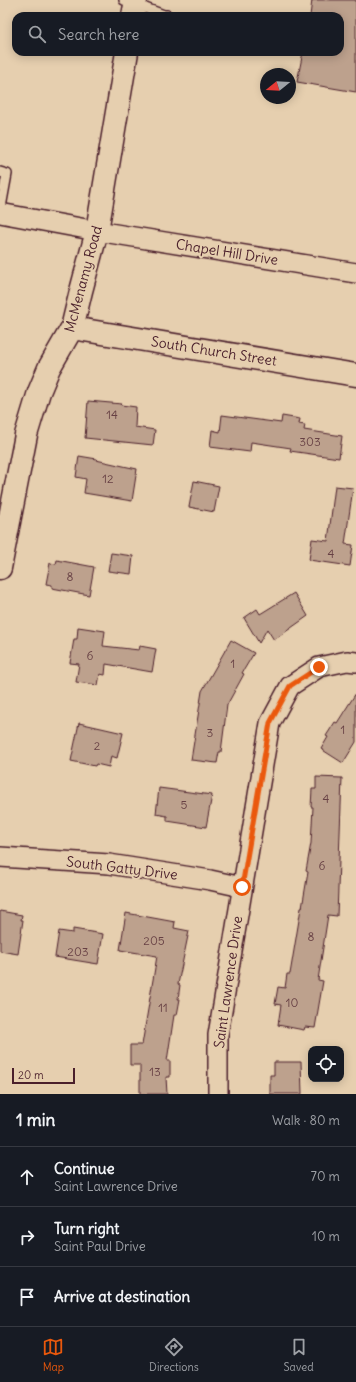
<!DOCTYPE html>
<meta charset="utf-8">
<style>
body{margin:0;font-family:Delius,sans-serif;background:#242831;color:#f1f3f6}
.controls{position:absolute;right:12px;bottom:12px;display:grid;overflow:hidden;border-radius:8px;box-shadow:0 2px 10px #0003}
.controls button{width:36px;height:36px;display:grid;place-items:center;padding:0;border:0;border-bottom:1px solid #363941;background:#171b24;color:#f1f3f6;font:20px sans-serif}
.compass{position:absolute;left:260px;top:68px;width:36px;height:36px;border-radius:50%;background:#171b24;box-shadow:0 2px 10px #0003;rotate:252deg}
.scale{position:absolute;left:12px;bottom:10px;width:63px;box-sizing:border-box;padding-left:4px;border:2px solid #4a1f2b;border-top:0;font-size:11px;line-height:14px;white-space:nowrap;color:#4a1f2b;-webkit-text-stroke:3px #e6cfaf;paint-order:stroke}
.stop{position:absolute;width:12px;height:12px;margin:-9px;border:3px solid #ea580c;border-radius:50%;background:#fff}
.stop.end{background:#ea580c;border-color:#fff;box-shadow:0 1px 4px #0008}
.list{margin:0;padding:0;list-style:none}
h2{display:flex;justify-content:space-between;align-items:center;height:52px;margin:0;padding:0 16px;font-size:17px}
h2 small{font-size:13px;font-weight:400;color:#9ea1a6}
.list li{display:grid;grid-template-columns:26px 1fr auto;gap:12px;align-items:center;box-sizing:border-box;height:60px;padding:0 16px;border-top:1px solid #363941}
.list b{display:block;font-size:15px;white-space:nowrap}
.list p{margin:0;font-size:13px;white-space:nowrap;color:#9ea1a6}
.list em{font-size:13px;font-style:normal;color:#9ea1a6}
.icon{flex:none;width:22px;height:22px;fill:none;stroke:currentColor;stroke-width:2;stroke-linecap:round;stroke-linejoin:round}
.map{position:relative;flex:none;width:356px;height:1094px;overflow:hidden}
.search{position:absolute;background:#171b24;box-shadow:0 2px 10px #0003;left:12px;right:12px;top:12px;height:44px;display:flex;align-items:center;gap:10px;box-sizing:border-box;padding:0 14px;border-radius:12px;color:#9ea1a6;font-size:15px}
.sheet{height:232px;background:#171b24}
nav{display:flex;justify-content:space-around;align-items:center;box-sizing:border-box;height:56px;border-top:1px solid #363941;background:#171b24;font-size:11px;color:#9ea1a6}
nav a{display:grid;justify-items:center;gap:2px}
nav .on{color:#ea580c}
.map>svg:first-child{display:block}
.building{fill:#bda18d;stroke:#4a1f2b}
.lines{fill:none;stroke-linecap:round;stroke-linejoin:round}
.lane-casing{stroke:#4a1f2b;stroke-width:12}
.street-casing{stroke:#4a1f2b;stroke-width:22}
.secondary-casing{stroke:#4a1f2b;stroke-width:25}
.lane{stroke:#e6cfaf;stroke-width:9}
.street{stroke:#e6cfaf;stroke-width:19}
.secondary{stroke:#e6cfaf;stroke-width:22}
.route{stroke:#ea580c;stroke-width:5}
.labels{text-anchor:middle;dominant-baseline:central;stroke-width:4;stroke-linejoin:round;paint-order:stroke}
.number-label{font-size:12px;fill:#674044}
.street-label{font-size:14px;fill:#4a1f2b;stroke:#e6cfaf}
</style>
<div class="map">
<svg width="356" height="1094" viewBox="0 0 356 1094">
<rect width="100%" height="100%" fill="#e6cfaf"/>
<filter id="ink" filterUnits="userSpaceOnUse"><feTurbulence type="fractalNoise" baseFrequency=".025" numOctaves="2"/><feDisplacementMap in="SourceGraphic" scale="8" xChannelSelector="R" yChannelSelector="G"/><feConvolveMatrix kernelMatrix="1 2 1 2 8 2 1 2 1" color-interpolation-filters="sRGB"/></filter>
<g filter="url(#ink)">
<path class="building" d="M 312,0 L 356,0 L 356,92 L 297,82 L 303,52 L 340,52 L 340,16 L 310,16 Z
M 88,401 L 122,404 L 121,405 L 136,407 L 135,427 L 155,430 L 153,445 L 85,438 Z
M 222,415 L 281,423 L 282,416 L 300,419 L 299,424 L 305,425 L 304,430 L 342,436 L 339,458 L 290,451 L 291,448 L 251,442 L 250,452 L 210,447 L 212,430 L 220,432 Z
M 79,456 L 97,459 L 96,460 L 137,469 L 132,501 L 84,493 L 86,479 L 76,477 Z
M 194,481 L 219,486 L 214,512 L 189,507 Z
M 335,486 L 353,488 L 345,544 L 353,545 L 350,566 L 309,560 L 312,539 L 328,541 Z
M 111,553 L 133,556 L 131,574 L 108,571 Z
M 57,560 L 94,567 L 89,595 L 52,588 L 52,585 L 46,584 L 50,563 L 56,564 Z
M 294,593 L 308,616 L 274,640 L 267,629 L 259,643 L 244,618 L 257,609 L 260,614 Z
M 78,627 L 105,631 L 103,646 L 139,650 L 140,646 L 156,649 L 152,672 L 106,664 L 105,675 L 100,674 L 98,685 L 76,682 L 79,664 L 70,663 L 74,639 L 77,639 Z
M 231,640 L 254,653 L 242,673 L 244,674 L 227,705 L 221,752 L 219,752 L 217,763 L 191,760 L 202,691 Z
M 356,693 L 356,742 L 343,763 L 321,749 L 328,737 L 326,736 L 335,722 L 337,723 Z
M 79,723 L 123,733 L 117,758 L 111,756 L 109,767 L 96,764 L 95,766 L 71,761 Z
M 316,777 L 342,778 L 337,916 L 328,915 L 318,980 L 323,981 L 315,1028 L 305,1027 L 304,1030 L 278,1025 L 281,1005 L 275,1004 L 278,987 L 285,988 L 287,974 L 290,974 L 301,908 L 302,908 L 308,872 L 306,871 L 311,843 L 313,807 L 311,807 L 312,789 L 316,789 Z
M 159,788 L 212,795 L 206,827 L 167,821 L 167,816 L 156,814 Z
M 0,911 L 22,915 L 21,920 L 23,920 L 18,954 L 0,951 Z
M 126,913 L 175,922 L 174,928 L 189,931 L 178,984 L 180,985 L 178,999 L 180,999 L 177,1015 L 174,1015 L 167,1061 L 170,1061 L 170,1077 L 166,1077 L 167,1094 L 140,1094 L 140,1065 L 130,1065 L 130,1045 L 142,1045 L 157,956 L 120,950 Z
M 73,929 L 103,934 L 98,964 L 55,957 L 59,931 L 73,933 Z
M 274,1062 L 301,1062 L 302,1094 L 270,1094 L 270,1075 L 274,1075 Z"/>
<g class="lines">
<defs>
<path id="lane" d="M 124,0 L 164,15 L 167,15
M 0,172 L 7,174 L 0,213"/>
<path id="street" d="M 0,213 L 97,231 L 356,273
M 0,857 L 109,864 L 210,880 L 242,887
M 218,1094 L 218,1035 L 270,723 L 290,686 L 319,667 L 347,661 L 356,662"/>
<path id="secondary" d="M 133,16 L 136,0
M 72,328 L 356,375
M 0,568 L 26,435 L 39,392 L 49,368 L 72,328 L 81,291 L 97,231 L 127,52"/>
</defs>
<use href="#lane" class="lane-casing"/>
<use href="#street" class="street-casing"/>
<use href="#secondary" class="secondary-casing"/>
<use href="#lane" class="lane"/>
<use href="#street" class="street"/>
<use href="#secondary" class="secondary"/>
</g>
</g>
<g class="lines" filter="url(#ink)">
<path class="route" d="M 242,887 L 270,723 L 290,686 L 319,667"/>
</g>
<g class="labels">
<g class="number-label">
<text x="112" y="414">14</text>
<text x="310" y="441">303</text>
<text x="108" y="478">12</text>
<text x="331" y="553">4</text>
<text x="70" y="576">8</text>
<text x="90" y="655">6</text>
<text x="233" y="663">1</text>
<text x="343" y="729">1</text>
<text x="210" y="732">3</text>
<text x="97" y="745">2</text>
<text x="326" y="798">4</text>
<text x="184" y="804">5</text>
<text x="322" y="865">6</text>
<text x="311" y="936">8</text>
<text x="154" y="940">205</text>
<text x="78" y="951">203</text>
<text x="292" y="1002">10</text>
<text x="163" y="1007">11</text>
<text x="155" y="1071">13</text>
</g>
<g class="street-label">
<text transform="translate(227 252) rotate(9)">Chapel Hill Drive</text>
<text transform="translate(83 279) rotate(-75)">McMenamy Road</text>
<text transform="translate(214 351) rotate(9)">South Church Street</text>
<text transform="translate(122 868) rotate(7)">South Gatty Drive</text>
<text transform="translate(228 982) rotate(-82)">Saint Lawrence Drive</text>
</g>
</g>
</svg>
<div class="controls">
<button><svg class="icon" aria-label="locate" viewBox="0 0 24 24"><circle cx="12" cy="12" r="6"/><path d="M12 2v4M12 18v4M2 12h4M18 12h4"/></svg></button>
</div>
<svg class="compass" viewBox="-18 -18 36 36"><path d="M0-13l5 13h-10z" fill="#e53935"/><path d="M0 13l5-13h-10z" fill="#9ea1a6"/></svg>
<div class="scale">20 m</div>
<div class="stop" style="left:242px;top:887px"></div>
<div class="stop end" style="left:319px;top:667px"></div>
<div class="search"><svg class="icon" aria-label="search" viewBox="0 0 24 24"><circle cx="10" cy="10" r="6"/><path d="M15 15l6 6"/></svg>Search here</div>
</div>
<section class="sheet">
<h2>1 min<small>Walk · 80 m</small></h2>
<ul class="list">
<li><svg class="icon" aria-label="ahead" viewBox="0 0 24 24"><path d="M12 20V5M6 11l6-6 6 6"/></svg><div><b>Continue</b><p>Saint Lawrence Drive</p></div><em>70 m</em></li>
<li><svg class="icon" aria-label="right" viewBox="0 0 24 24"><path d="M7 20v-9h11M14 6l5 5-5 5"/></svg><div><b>Turn right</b><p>Saint Paul Drive</p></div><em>10 m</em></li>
<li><svg class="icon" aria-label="arrive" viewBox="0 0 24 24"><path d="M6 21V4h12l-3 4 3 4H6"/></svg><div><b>Arrive at destination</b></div></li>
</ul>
</section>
<nav>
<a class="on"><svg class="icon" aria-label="map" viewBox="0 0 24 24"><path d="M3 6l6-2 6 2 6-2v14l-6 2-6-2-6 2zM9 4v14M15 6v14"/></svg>Map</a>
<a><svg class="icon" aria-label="directions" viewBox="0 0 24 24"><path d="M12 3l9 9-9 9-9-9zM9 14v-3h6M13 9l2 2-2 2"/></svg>Directions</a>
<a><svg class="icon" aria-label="saved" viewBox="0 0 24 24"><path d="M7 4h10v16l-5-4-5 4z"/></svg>Saved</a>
</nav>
